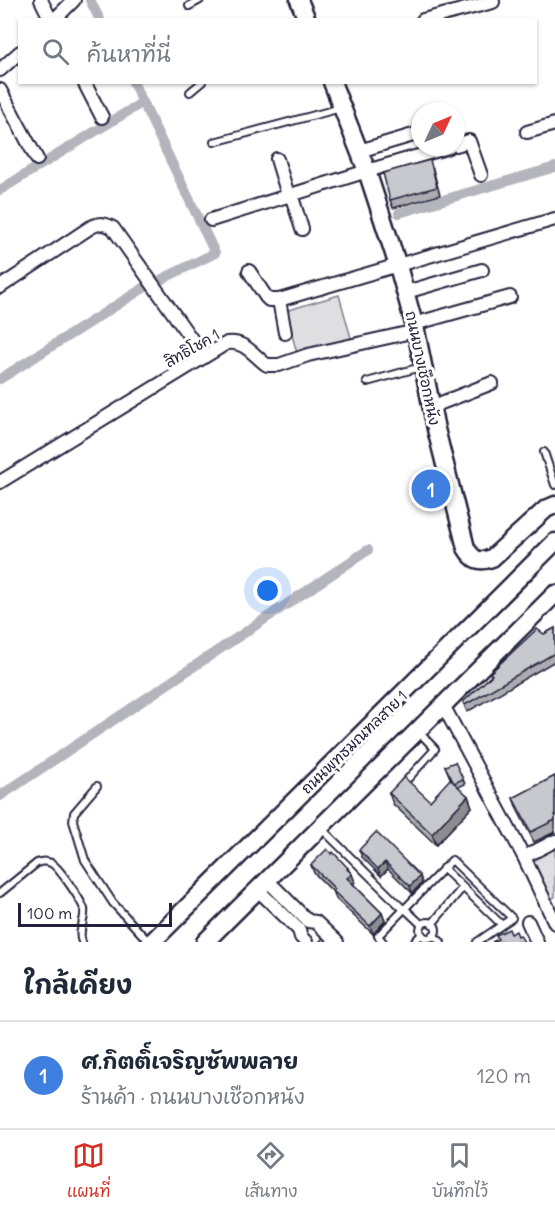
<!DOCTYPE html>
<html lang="th">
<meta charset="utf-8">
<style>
body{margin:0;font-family:Delius,"Playpen Sans Thai",sans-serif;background:#f6f6f7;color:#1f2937}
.compass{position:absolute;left:411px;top:102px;width:54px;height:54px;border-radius:50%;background:#fff;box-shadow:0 2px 4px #0004;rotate:46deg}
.scale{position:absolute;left:18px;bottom:15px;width:154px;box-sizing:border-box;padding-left:6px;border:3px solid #22223b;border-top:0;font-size:16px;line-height:21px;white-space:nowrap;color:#22223b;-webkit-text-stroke:4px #fff;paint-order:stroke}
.you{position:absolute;left:268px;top:591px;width:21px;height:21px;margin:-15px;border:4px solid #fff;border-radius:50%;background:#1a73e8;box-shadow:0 0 0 9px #1a73e833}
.badge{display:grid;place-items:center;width:39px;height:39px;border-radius:50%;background:#d93025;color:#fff;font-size:20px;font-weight:700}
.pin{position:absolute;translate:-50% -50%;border:3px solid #fff;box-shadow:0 2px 6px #0006}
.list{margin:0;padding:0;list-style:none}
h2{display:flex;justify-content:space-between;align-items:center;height:78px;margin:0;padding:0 24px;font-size:26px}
h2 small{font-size:20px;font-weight:400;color:#747a83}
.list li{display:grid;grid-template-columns:39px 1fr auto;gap:18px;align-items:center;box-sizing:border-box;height:108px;padding:0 24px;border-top:2px solid #e0e1e3}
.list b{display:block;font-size:22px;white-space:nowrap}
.list p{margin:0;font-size:20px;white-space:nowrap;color:#747a83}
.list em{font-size:20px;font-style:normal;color:#747a83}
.icon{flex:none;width:33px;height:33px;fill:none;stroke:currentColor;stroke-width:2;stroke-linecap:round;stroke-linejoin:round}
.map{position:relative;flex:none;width:555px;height:942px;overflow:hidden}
.search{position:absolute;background:#fff;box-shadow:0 2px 4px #0004;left:18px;right:18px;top:18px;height:66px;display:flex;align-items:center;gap:15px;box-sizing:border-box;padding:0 21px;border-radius:0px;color:#747a83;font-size:22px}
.sheet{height:186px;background:#fff}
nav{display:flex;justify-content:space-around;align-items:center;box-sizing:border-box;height:84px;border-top:2px solid #e0e1e3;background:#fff;font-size:16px;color:#747a83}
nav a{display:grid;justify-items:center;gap:3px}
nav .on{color:#d93025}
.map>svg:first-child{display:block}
.green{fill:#dfdfe2;stroke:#80808e;stroke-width:1.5}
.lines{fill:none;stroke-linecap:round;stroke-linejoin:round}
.canal{stroke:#b4b4bc;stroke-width:10}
.lane-casing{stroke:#22223b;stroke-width:10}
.street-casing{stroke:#22223b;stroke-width:16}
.secondary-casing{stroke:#22223b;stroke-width:21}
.lane{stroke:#fff;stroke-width:6}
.street{stroke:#fff;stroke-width:12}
.secondary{stroke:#fff;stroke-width:16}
.wall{fill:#acacb2;stroke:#22223b;stroke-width:1.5}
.shaded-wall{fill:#8c8c91;stroke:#22223b;stroke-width:1.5}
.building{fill:#c8c8cf;stroke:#22223b;stroke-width:1.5}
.labels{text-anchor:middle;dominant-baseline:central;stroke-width:6;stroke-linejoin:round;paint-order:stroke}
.street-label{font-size:15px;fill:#22223b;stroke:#fff}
</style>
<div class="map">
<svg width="555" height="942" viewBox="0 0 555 942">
<rect width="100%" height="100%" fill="#fff"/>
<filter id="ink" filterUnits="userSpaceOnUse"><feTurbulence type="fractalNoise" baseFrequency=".0167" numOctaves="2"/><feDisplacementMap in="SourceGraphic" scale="12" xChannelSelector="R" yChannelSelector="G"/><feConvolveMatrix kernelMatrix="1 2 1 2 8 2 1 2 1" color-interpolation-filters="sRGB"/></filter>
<g filter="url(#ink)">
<path class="green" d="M 339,295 L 353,345 L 299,360 L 285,311 Z
M 555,848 L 555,897 L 550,899 L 531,861 Z"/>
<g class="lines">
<path class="canal" d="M 90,0 L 100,20
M 0,190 L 143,102
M 399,213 L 555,167
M 0,379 L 142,289 L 215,253 L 133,82
M 0,796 L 368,550"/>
<defs>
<path id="lane" d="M 189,6 L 200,0
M 190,92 L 202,82
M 214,142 L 341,108
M 367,382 L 421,367
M 544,452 L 555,485
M 404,783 L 435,749 L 418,731
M 97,786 L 74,813 L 73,821 L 85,860 L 113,903 L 149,942
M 321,828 L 404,910
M 443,868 L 502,925
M 0,893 L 37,863 C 42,861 46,861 51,863 C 59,867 81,900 84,909 C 86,920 77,931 82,942
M 405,909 L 422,925
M420 930a8 8 0 1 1 16 0a8 8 0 1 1-16 0Z
M 432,924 L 463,887
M 433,935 L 441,942
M 383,942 L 378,936 L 452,860 L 512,918 L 477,942
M 414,942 L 422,934"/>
<path id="street" d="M 41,0 L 51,20
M 54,20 L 74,0
M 423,20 L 493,2
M 0,70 L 20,52
M 84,82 L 102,117
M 0,90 L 37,159
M 527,132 L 555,124
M 456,145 L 469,141 L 481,175
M 359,151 L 420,133
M 277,159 L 288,195
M 291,194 L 302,229
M 211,220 L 367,171 L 449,147
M 249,271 L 266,297 L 269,300 L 279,300 L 285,333
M 0,287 L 91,227 C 100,223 105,223 113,228 L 204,357
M 406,292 L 482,270
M 279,300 L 555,219
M 414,324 L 510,297
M 431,407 L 492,383
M 0,482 L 227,343 C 245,340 254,356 267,365 L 279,365 L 308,355 L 416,331
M 443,705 L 524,857 L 555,923
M 524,857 L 555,841
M 268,881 L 308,921 L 316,922 L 337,942
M 258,890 L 299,930 L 301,937 L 306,942
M 528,922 L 537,942"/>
<path id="secondary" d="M 299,0 L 307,20
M 332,82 L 367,171 L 398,266 L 416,331 L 436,429 L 466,548 C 473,560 479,563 492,558 L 546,509 L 555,505
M 152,942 L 555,542
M 205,942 L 555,594"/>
</defs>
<use href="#lane" class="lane-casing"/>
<use href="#street" class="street-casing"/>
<use href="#secondary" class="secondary-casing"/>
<use href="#lane" class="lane"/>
<use href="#street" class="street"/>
<use href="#secondary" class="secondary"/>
</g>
<path class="wall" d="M 433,169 L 440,195 L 393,208 L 390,200 Z
M 555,628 L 555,661 L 467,712 L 463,702 L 491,676 L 490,673 L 544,634 Z
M 445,766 L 463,779 L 465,784 L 458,787 L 468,796 L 472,807 L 436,845 L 393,804 L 389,793 L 430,801 L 451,780 Z
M 555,776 L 555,832 L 534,842 L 517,809 L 513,798 Z
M 359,850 L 420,876 L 422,883 L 412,893 L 388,869 L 381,876 L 362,857 Z
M 311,865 L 350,871 L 355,882 L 353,884 L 382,913 L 385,921 L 373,934 L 336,899 L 334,893 L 314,873 Z"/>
<path class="shaded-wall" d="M 468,796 L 472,807 L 436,845 L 432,834 Z
M 385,862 L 388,869 L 381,876 L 378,869 Z
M 348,868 L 351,875 L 352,874 L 355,882 L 350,886 L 347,878 L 347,869 Z
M 420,876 L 422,883 L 412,893 L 410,886 Z
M 382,913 L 385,921 L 373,934 L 370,926 Z"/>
<path class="building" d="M 430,160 L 437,187 L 390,200 L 383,173 Z
M 555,628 L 555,653 L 465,705 L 463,702 L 492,675 L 490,673 L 537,629 L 544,634 Z
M 455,762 L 463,779 L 454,783 L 445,766 Z
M 555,776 L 555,820 L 531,832 L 513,798 Z
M 404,777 L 430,801 L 450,779 L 468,796 L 432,834 L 389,793 Z
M 376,832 L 420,876 L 410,886 L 385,862 L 378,869 L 359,850 Z
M 327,849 L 332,854 L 333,852 L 348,868 L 347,869 L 352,874 L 347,878 L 382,913 L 370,926 L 333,891 L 335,889 L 311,865 Z
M 509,929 L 511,934 L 516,931 L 518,936 L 520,935 L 524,942 L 492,942 L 498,939 L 496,935 Z
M 323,938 L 327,942 L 319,942 Z"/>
</g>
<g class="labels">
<g class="street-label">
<text transform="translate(192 348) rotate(-30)">สิทธิโชค 1</text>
<text transform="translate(423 368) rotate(78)">ถนนบางเชือกหนัง</text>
<text transform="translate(354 742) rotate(-44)">ถนนพุทธมณฑลสาย 1</text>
</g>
</g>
</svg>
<svg class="compass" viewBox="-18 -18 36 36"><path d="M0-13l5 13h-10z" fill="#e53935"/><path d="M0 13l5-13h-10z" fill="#747a83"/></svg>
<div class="scale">100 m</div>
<div class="you"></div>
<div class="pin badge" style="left:431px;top:489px;background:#3f7fe0">1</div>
<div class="search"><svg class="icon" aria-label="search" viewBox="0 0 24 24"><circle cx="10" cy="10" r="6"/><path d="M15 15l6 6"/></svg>ค้นหาที่นี่</div>
</div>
<section class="sheet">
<h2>ใกล้เคียง<small></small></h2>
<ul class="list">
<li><span class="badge" style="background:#3f7fe0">1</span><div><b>ศ.กิตติ์เจริญซัพพลาย</b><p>ร้านค้า · ถนนบางเชือกหนัง</p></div><em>120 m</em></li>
</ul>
</section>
<nav>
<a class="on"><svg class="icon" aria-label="map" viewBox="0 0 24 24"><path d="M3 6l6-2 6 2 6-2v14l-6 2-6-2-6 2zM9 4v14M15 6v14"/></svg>แผนที่</a>
<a><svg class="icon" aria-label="directions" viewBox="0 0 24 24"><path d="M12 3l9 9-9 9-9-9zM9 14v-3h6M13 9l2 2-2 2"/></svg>เส้นทาง</a>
<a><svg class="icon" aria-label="saved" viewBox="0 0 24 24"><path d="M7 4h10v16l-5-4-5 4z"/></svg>บันทึกไว้</a>
</nav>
